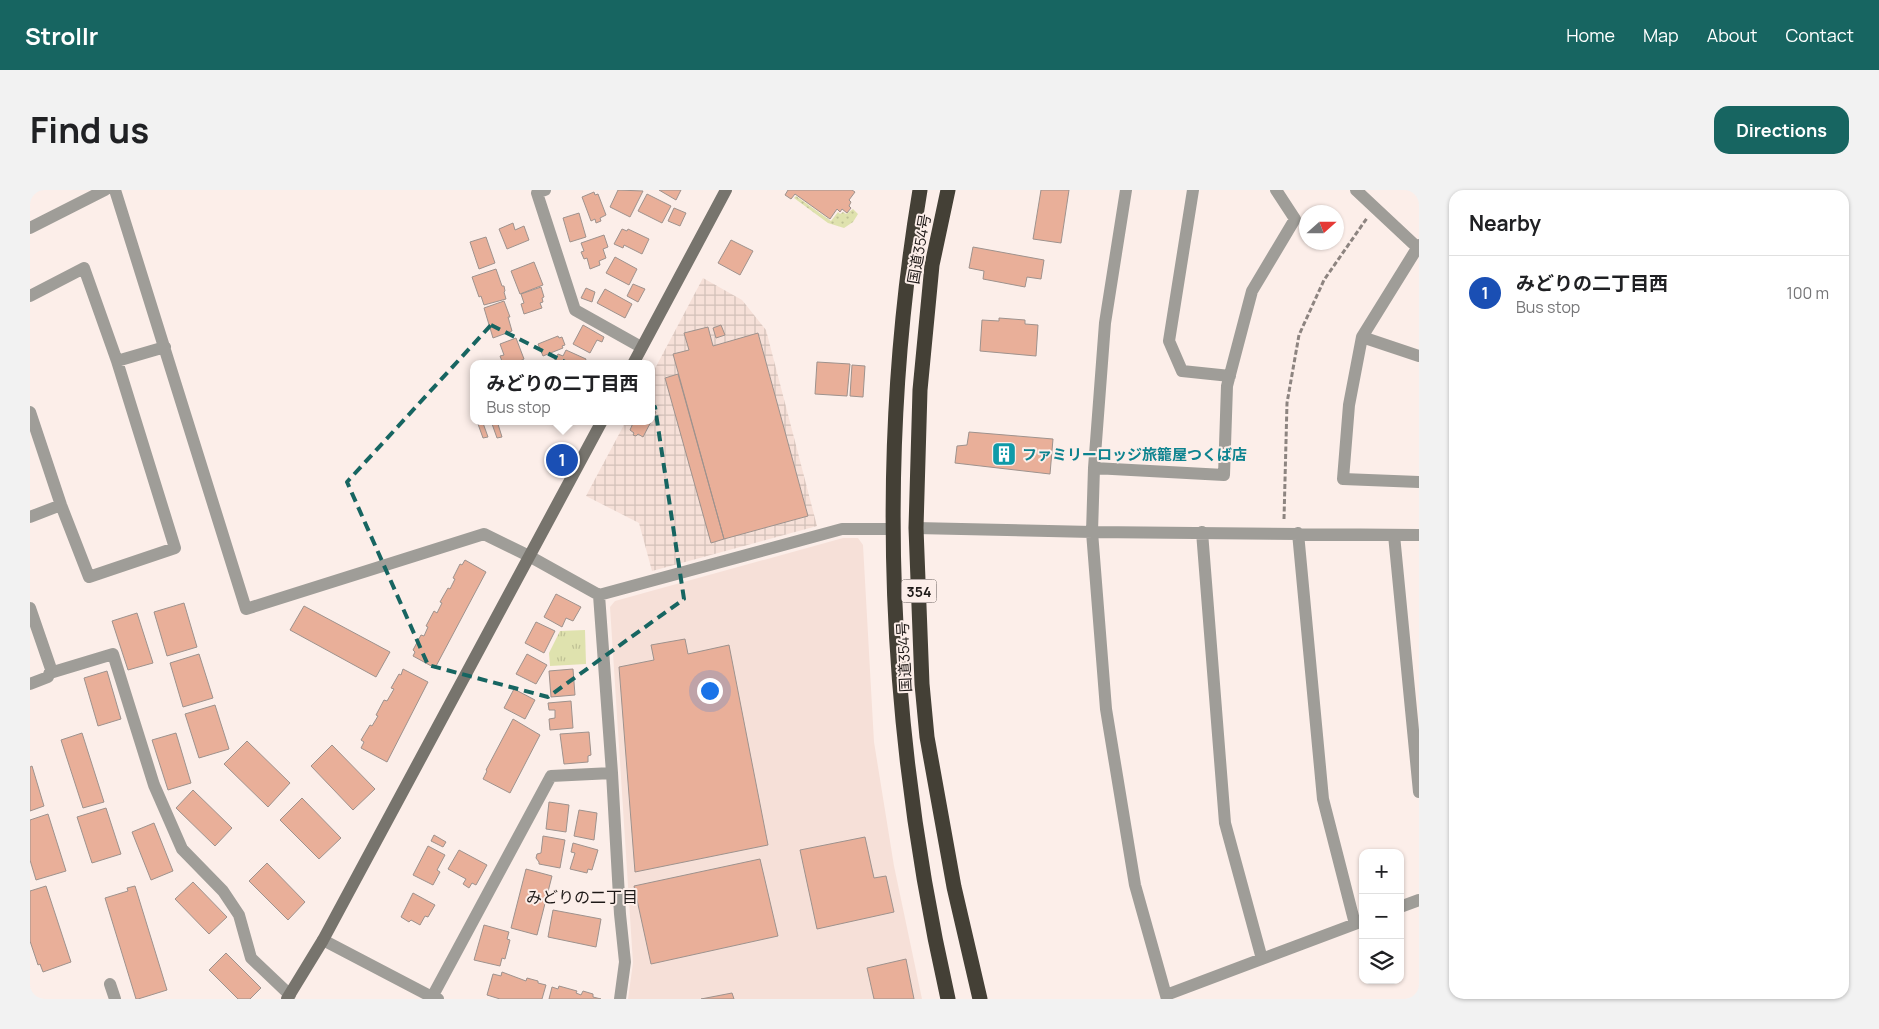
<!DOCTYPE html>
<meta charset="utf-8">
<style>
body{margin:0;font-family:Manrope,"Noto Sans JP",sans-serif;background:#f2f2f2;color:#202124}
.controls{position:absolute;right:15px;bottom:15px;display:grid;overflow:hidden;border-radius:10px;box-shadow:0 1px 4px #0004}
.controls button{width:45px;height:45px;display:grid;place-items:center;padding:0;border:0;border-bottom:1px solid #e0e0e0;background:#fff;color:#202124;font:25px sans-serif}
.compass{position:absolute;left:1269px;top:15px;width:45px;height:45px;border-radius:50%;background:#fff;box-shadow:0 1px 4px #0004;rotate:69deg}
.you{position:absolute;left:679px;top:500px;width:18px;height:18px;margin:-12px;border:4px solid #fff;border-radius:50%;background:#1a73e8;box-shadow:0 0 0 8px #1a73e833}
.badge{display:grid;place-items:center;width:32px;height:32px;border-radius:50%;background:#176561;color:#fff;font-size:16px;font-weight:700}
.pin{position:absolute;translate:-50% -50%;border:2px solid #fff;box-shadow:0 1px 5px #0006}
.popup{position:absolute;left:440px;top:170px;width:185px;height:65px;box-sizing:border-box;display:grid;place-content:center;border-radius:10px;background:#fff;filter:drop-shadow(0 1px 4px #0005);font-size:16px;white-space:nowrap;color:#757577}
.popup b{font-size:19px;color:#202124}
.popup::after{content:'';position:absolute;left:50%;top:100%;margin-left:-10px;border:10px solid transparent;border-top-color:#fff}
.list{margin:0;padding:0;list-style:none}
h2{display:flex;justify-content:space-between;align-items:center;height:65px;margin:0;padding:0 20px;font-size:21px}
h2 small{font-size:16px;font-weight:400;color:#757577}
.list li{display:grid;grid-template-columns:32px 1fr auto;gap:15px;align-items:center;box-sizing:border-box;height:75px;padding:0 20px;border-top:1px solid #e0e0e0}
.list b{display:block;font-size:19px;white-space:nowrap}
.list p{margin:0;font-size:16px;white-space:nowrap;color:#757577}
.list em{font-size:16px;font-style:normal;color:#757577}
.icon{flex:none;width:28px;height:28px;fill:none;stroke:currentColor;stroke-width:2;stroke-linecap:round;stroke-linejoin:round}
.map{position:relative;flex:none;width:1389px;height:809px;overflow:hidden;border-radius:15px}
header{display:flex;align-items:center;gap:30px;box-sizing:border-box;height:70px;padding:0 25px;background:#176561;color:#fff}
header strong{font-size:24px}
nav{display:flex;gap:28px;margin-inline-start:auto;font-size:18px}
.intro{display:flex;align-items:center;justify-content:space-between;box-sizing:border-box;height:120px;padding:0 30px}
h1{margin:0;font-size:35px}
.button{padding:12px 22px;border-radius:15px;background:#176561;color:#fff;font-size:18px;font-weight:700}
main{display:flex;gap:30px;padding:0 30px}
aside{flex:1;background:#fff;border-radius:15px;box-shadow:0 1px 4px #0004}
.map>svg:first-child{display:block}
.built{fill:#f6e0d8}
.industrial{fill:url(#industrial-grid)}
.grass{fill:url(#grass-tufts)}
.garden{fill:url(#garden-dots)}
.building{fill:#e9af99;stroke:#9e928d}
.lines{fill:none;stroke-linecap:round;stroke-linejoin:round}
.path{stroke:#8d8480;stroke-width:3;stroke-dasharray:5 2.5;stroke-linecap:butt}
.street{stroke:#9f9d98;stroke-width:12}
.secondary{stroke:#77746d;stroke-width:12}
.highway{stroke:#444036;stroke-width:15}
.marked{fill:none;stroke:#176561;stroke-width:4;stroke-dasharray:10 6;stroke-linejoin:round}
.labels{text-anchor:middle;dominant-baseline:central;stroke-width:4;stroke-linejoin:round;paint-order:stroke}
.shield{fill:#fceee9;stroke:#615956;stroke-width:1}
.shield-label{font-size:14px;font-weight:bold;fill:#1e1917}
.street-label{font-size:15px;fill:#1e1917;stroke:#fceee9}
.culture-label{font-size:15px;font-weight:bold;fill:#0d838f;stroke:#fceee9;text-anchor:start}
.neighbourhood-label{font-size:16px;fill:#1e1917;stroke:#fceee9}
</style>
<header>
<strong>Strollr</strong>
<nav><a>Home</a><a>Map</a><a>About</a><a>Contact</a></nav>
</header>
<div class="intro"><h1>Find us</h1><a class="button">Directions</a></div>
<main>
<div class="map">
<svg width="1389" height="809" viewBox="0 0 1389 809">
<defs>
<pattern id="industrial-grid" width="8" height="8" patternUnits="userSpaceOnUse" patternTransform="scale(1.25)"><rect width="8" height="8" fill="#f6e0d8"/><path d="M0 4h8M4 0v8" fill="none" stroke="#d2c0b9"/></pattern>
<pattern id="grass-tufts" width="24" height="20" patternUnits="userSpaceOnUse" patternTransform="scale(1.25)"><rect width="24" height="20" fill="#dfe2ae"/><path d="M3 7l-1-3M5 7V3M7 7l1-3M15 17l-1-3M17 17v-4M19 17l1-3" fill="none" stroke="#bfc195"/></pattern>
<pattern id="garden-dots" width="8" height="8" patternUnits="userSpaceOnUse" patternTransform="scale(1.25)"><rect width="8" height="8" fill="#dfe2ae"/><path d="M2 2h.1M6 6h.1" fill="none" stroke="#bfc195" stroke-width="1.8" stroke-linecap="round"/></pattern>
</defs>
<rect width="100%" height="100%" fill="#fceee9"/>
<path class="built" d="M 813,348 L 828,348 L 833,355 L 844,552 L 864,676 L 892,809 L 598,809 L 603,773 L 580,417 L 585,411 Z"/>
<path class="industrial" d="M 673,88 L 712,110 L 736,140 L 787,336 L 622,381 L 609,333 L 556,306 L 596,231 L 621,231 L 621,186 Z"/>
<path class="grass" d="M 555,440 L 556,474 L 520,476 L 519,463 L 530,441 Z"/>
<path class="garden" d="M 766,6 L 801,31 L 808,22 L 810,24 L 813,22 L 816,24 L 823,19 L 828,24 L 823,32 L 814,38 L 798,33 L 764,8 Z"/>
<path class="building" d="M 588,0 L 613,1 L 600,27 L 580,17 Z
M 629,0 L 651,0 L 646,10 Z
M 758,0 L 822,0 L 825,2 L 819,10 L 821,12 L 819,16 L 821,18 L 817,23 L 812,19 L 810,22 L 807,19 L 800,29 L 765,4 L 761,9 L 755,5 Z
M 1011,0 L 1039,0 L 1031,53 L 1003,49 Z
M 564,2 L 565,5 L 568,4 L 576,25 L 570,28 L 571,31 L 566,33 L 565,29 L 561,31 L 552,7 Z
M 617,4 L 641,16 L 632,33 L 608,21 Z
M 644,18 L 656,23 L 650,36 L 638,31 Z
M 549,23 L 556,47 L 540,52 L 533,28 Z
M 483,33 L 485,40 L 494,36 L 499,50 L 477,59 L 469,39 Z
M 592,39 L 597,41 L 598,39 L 619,49 L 612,64 L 594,55 L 593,58 L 584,54 Z
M 574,45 L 578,57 L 573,59 L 576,68 L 569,71 L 570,75 L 560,79 L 557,68 L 554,69 L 551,62 L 554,61 L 551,53 Z
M 456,47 L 465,73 L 449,79 L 440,52 Z
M 701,50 L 723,61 L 710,85 L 688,73 Z
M 943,57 L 1014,70 L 1011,89 L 997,87 L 995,97 L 953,89 L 954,81 L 939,78 Z
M 585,67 L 607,79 L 599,95 L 576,83 Z
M 504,72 L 513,95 L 490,104 L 481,81 Z
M 466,79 L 472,96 L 474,96 L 475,101 L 474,102 L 476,109 L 454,115 L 451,106 L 449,107 L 442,87 Z
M 603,94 L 615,99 L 608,112 L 597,106 Z
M 511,97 L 514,107 L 512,108 L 513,112 L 510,113 L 512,118 L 494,124 L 491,114 L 494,113 L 491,104 Z
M 556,98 L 565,102 L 562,112 L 551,108 Z
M 575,99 L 602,114 L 595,128 L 567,113 Z
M 474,111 L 480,127 L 478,127 L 482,141 L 463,148 L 454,118 Z
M 969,128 L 995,130 L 995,134 L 1008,135 L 1006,166 L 950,161 L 952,130 L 969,131 Z
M 553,135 L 574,147 L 572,152 L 567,150 L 560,163 L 543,154 Z
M 691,135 L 695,145 L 686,148 L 683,138 Z
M 678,137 L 683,156 L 728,143 L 778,326 L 694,349 L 643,164 L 659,160 L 654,143 Z
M 528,146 L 529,148 L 532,147 L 535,155 L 532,156 L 533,158 L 513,166 L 508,154 Z
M 486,148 L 494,169 L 490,171 L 492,174 L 473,174 L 470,166 L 474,165 L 470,154 Z
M 536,160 L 556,169 L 555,172 L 553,172 L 552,174 L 523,173 L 528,164 L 533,166 Z
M 787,172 L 820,174 L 817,206 L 785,204 Z
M 822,175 L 835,176 L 833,207 L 820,206 Z
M 648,184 L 694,349 L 681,353 L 635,188 Z
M 621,219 L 626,222 L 613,247 L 608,244 L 606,246 L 603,245 L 604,243 L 600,240 L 604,231 L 621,231 Z
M 461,231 L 467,231 L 472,247 L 467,248 Z
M 453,233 L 458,247 L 453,248 L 448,234 Z
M 939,242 L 1023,249 L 1020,284 L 925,273 L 927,256 L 937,255 Z
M 435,370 L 456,382 L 405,478 L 383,466 L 385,462 L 383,460 L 391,445 L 394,446 L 398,437 L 396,436 L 404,421 L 407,423 L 412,413 L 410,412 L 418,398 L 420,399 L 425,389 L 423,388 L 430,374 L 432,375 Z
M 526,404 L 551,417 L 543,431 L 536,428 L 532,437 L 514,427 Z
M 154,413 L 167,457 L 137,466 L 124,422 Z
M 274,416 L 360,462 L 346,487 L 260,440 Z
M 107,423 L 123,473 L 98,480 L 82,431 Z
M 506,432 L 525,441 L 514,463 L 495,453 Z
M 655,449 L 658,464 L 699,455 L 738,655 L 605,682 L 589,477 L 624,470 L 621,455 Z
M 169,464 L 183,508 L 153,517 L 140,473 Z
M 497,464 L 517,475 L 506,494 L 486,484 Z
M 373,479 L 398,492 L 357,572 L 331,558 L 334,552 L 331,550 L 340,535 L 342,536 L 348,526 L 346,525 L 354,510 L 357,511 L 364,499 L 361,498 L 369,484 L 371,485 Z
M 543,479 L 545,505 L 521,507 L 519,481 Z
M 77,481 L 91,529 L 68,536 L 54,488 Z
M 484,499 L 505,510 L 495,529 L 474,518 Z
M 541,511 L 543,538 L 520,540 L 519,529 L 525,528 L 525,520 L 519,520 L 518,513 Z
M 185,515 L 199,559 L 169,568 L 155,524 Z
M 483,529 L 510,545 L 480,603 L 453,589 L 457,581 L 456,580 Z
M 559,542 L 561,565 L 558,566 L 558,572 L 534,574 L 530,544 Z
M 52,543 L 74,612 L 53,618 L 31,550 Z
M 146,543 L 161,593 L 138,600 L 122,550 Z
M 217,551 L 260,593 L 238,617 L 194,574 Z
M 302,555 L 345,599 L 323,620 L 281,576 Z
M 2,576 L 14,616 L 0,621 L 0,577 Z
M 163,600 L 202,638 L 185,656 L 146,618 Z
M 272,608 L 311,648 L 289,669 L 250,630 Z
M 519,612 L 539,615 L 536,642 L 516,639 Z
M 76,618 L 91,664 L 62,673 L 47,627 Z
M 549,620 L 567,623 L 564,650 L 544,646 Z
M 18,624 L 36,681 L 6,690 L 0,670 L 0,630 Z
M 124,633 L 143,681 L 121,690 L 102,642 Z
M 404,645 L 416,652 L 413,657 L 401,651 Z
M 513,646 L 535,650 L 530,678 L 509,674 L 509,672 L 506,668 L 507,664 L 511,663 Z
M 835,647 L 844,688 L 856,686 L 864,722 L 787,739 L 770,660 Z
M 543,653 L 568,660 L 562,680 L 558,679 L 557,683 L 540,679 L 545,663 L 541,662 Z
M 398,656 L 415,665 L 407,680 L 410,682 L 403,695 L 383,685 Z
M 429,660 L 457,675 L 446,695 L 442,693 L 439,698 L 433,694 L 436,689 L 418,679 Z
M 730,669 L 748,746 L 621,774 L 604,696 Z
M 237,673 L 275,712 L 258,730 L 219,691 Z
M 496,679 L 522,686 L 507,745 L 481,738 Z
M 163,692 L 197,727 L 179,744 L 145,709 Z
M 16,696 L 41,772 L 13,782 L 10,774 L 8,775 L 0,751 L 0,701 Z
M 105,696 L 137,800 L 108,809 L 106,809 L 75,708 L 98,701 L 97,698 Z
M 383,703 L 405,715 L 398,727 L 395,726 L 390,735 L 381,730 L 379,732 L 371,727 Z
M 523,720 L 571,729 L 566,757 L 518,747 Z
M 454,735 L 479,742 L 477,749 L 480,750 L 475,769 L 472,768 L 470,776 L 444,770 Z
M 196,763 L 231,798 L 220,809 L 208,809 L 179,780 Z
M 876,769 L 884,809 L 844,809 L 837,778 Z
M 472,782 L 496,791 L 497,788 L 508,791 L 508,793 L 516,795 L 512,809 L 470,809 L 457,805 L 463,784 L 471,786 Z
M 529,796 L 547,801 L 546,803 L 551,805 L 553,801 L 563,804 L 563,807 L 571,809 L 519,809 L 522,797 L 528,799 Z
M 702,803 L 704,809 L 671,809 Z"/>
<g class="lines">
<path class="path" d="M 1254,329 L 1257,213 L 1269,145 L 1294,90 L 1337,28"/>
<path class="street" d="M 85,0 L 216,419 L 454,344 L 499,366 L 569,405 L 582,583 L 590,724 L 595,772 L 590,809
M 515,0 L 507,3 L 545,120 L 611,157
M 1096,0 L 1075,133 L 1064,278 L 1062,342 L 1076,519 L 1105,695 L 1137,809
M 1163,0 L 1139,151 L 1152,181 L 1200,186
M 1326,0 L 1389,59
M 0,38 L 75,0
M 0,106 L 54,78 L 87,171 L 145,358 L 59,387 L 31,315 L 0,222
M 1332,147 L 1389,55
M 1389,166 L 1332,147 L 1319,215 L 1313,289 L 1389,292
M 87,171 L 135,157
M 1064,278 L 1194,285 L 1197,196 L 1222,101 L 1265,29 L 1246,0
M 0,327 L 31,315
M 886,338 L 1062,342 L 1389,345
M 1172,342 L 1195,633 L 1232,769
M 1268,343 L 1293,609 L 1325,734
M 1364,345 L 1389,602
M 569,405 L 812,339 L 862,339
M 0,418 L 21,479 L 18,487 L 0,494
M 20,483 L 83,464 L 124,595 L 152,659 L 193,701 L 209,725 L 221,768 L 260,805
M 1370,717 L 1389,710
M 293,750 L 402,807 L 408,809
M 80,794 L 85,809
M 1136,805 L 1333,731
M 401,809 L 521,586 L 582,583"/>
<path class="secondary" d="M 603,174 L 696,0
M 257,809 L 293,750 L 572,231"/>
<path class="highway" d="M 890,0 C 845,269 858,544 918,809
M 918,0 L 902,75 L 890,200 L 886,338 L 892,494 L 897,547 L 924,697 L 950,809"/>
</g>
<path class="marked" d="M 461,135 L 625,217 L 654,409 L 518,507 L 398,475 L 317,292 Z"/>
<defs>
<symbol id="building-square" viewBox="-11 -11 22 22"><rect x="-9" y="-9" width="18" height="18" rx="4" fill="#0f9aa8" stroke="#fceee9"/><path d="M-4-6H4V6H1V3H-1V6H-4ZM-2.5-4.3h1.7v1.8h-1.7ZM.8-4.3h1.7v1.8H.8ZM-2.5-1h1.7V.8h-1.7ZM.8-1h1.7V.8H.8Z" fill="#fff"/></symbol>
</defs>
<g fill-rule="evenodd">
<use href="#building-square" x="960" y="250" width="28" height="28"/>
</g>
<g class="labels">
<rect class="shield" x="871.5" y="389.5" width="35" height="23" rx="4"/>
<g class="shield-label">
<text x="889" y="401">354</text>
</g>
<g class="street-label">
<text transform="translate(889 59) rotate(-80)">国道354号</text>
<text transform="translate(874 467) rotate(-93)">国道354号</text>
</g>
<g class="culture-label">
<text x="992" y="264">ファミリーロッジ旅籠屋つくば店</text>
</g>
<g class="neighbourhood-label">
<text x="552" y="707">みどりの二丁目</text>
</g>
</g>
</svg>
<div class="controls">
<button>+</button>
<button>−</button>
<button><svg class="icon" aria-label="layers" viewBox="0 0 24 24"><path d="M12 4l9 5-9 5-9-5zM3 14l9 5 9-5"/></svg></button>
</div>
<svg class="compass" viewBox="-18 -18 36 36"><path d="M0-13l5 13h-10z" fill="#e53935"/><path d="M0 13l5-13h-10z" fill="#757577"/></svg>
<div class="you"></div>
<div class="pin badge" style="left:532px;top:270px;background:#1a4fb4">1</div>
<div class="popup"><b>みどりの二丁目西</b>Bus stop</div>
</div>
<aside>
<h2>Nearby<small></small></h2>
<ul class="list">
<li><span class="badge" style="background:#1a4fb4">1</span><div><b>みどりの二丁目西</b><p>Bus stop</p></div><em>100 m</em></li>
</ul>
</aside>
</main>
